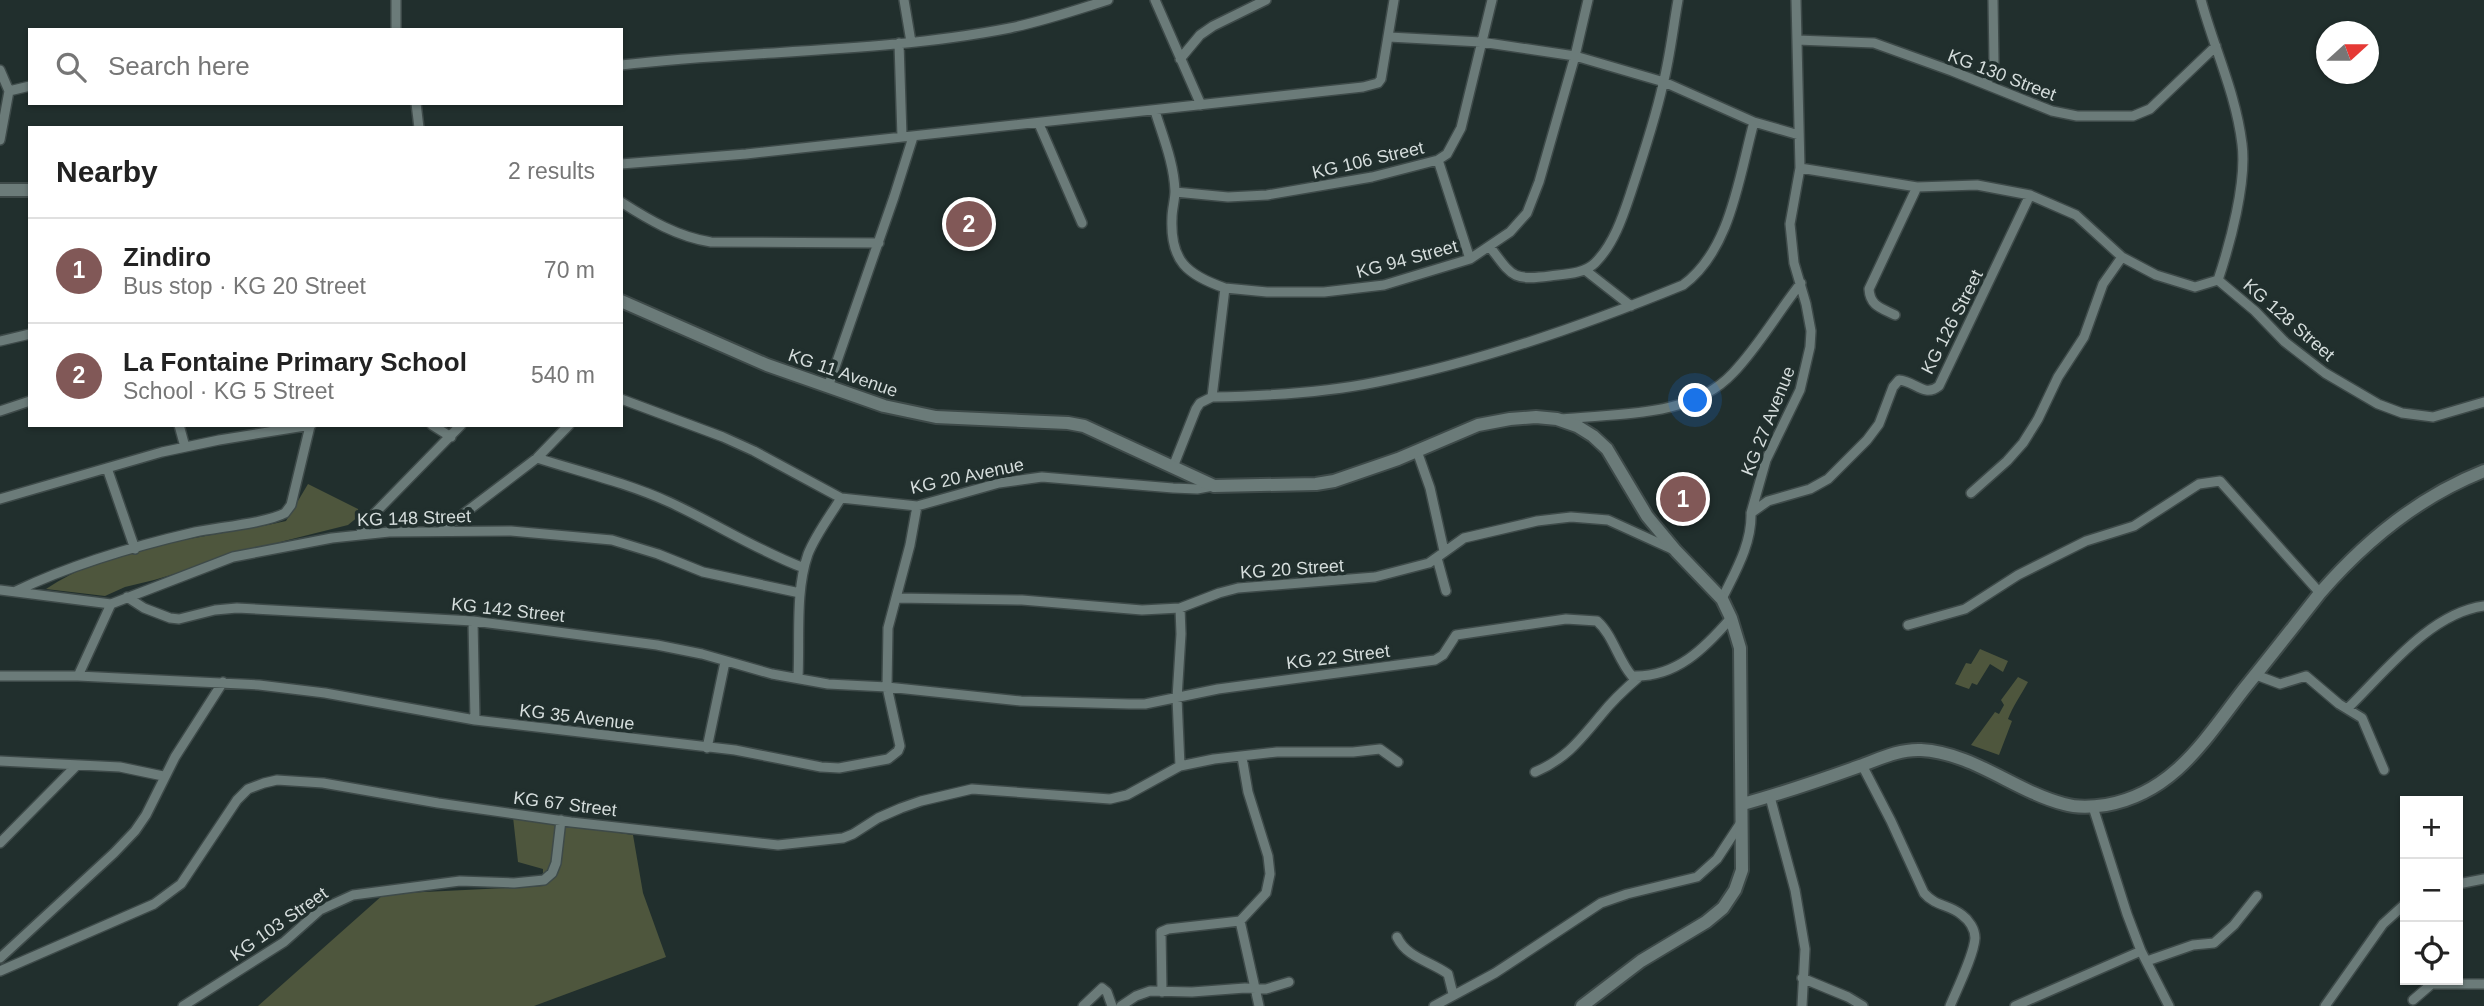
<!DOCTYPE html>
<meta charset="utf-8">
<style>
body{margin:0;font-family:Arial,sans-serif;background:#f2f2f2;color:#222}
.controls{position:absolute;right:21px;bottom:21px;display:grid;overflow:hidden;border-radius:0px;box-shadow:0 2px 5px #0004}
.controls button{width:63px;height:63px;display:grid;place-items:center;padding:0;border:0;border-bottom:2px solid #e0e0e0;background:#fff;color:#222;font:35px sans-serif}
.compass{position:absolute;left:2316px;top:21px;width:63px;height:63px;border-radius:50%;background:#fff;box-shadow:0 2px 5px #0004;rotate:69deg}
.you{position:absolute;left:1696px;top:401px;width:24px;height:24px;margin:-18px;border:5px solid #fff;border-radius:50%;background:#1a73e8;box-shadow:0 0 0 10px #1a73e833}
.badge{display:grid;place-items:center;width:46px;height:46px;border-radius:50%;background:#815857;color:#fff;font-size:23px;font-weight:700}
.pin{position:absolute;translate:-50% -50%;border:4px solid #fff;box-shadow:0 2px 7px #0006}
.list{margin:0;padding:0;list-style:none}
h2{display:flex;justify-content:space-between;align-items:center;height:91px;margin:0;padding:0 28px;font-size:30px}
h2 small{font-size:23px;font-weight:400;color:#767676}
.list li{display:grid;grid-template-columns:46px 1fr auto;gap:21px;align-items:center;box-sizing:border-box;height:105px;padding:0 28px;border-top:2px solid #e0e0e0}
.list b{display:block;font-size:26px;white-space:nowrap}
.list p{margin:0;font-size:23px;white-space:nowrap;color:#767676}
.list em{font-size:23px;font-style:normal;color:#767676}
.icon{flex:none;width:38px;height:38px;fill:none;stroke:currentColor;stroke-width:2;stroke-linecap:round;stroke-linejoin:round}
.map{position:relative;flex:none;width:2484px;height:1006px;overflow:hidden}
.search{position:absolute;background:#fff;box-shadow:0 2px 5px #0004;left:28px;top:28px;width:595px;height:77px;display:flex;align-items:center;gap:18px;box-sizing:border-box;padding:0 24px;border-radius:0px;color:#767676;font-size:26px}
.panel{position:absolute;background:#fff;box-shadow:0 2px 5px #0004;left:28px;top:126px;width:595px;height:301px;border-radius:0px}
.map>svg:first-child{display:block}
.green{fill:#4e563d}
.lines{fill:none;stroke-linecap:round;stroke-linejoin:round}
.minor-casing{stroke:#3e4a49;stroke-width:12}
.secondary-casing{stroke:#3e4a49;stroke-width:16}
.minor{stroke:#6b7b79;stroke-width:9}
.secondary{stroke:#6b7b79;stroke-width:12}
.labels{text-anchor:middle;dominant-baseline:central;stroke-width:7;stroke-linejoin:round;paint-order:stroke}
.street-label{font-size:18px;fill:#d5dddc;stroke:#212f2d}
</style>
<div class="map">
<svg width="2484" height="1006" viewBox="0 0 2484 1006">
<rect width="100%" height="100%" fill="#212f2d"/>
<path class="green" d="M 308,484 L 358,509 L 359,516 L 348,525 L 284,541 L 154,580 L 125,587 L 105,596 L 46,589 C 115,543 206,539 286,521 Z
M 1980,649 L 2008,661 L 2003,672 L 1990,664 L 1977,685 L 1972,683 L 1969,689 L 1955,684 L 1966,663 L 1971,664 Z
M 2018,677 L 2028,682 C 2021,695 2013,706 2008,719 L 2012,721 L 1999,755 L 1971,745 L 1995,712 L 1999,714 L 2004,705 L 2001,700 Z
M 513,817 L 633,835 L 643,893 L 666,957 L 534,1006 L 258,1006 L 384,894 L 543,886 L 543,869 L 518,862 Z"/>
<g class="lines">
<defs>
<path id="minor" d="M 396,0 L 396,30
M 904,0 L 911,42
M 1155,0 L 1201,105
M 2201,0 C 2214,48 2236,94 2242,144 C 2247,182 2230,244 2218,280
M 1389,37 L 1481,42 L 1575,56 L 1664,82 L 1754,122 L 1799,135
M 1797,40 L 1874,43 L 1952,71 L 2052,111 L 2077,116 L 2133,116 L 2150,109 L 2216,46
M 899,43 L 902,137
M 1180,59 L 1200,35 L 1213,26 L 1266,0
M 621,65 C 750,50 883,53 1010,28 C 1044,21 1076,10 1108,0
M 0,70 L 9,91 L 0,140
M 1986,84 L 1994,62 L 1993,0
M 9,91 L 30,86
M 416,103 L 419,128
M 1155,111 C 1163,137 1174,163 1175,191 C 1175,200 1172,209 1172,218 C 1170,261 1187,275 1225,288 L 1212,397 L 1200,403 L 1196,409 L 1173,467
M 1039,124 L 1082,223
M 1438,160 L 1470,259
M 621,164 L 746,154 L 1363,87 L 1378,83 L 1381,79 L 1394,0
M 1800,168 L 1917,187 L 1977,185 L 2030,195 L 2076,215 L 2122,257 L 2156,275 L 2195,287 L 2218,280
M 1175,192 L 1228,197 L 1267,195 L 1372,177 L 1438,160 L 1447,154 L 1461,128 L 1492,0
M 621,202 C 649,220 678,237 711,242 L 879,243
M 1490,247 C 1512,276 1512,281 1550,276 C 1565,274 1584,274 1595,263 C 1614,244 1623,216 1631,192 C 1643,156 1655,120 1663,84 C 1670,57 1673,28 1678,0
M 1585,270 L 1631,306
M 2218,280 L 2255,311 L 2285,342 L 2325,373 L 2378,404 L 2402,413 L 2433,417 L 2484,402
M 1225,288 L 1267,292 L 1324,292 L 1384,285 L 1470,259 L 1510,232 L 1527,213 L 1539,182 L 1575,56 L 1588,0
M 1895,315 C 1881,308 1870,306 1869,289 L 1917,187
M 0,341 L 30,334
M 828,387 L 894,197 L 913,137
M 1212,397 C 1268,396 1323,393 1377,382 C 1481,362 1585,325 1683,285 C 1731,250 1739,176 1754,122
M 621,399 L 723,437 L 754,451 L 841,498 L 917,506 L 999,483 L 1042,477 L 1173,488 L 1197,489 L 1213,486
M 0,411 L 30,401
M 1561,419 C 1619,413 1691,418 1733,373 C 1759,346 1778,312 1801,283
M 179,425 L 185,447
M 432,425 L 451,437
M 1417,451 L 1430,488 L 1444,551
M 537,458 C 581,472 627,483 669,502 C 715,523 756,550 804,568
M 107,468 L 135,549
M 1971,493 L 2007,461 L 2023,443 L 2038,419 L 2058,377 L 2084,337 L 2103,284 L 2122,257
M 0,499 L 162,452 L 219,440 L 311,425
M 1751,513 L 1768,501 L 1810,489 L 1828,479 L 1867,440 L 1879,424 L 1893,387 L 1899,380 C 1915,381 1924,398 1939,386 L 2030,195
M 441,531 L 537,458 L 569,425
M 360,534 L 372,516 L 461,425
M 1437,558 L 1446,591
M 0,590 L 111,604
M 16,591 C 73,564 134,546 195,532 C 219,527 266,523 285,513 L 291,505 L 310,426
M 127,597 L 144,608 L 170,618 L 179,619 L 215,610 L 237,608 L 473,621 L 657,645 L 702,654 L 772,674 L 828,684 L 887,687 L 1021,701 L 1129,704 L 1145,704 L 1218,689 L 1435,660 L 1443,655 L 1456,635 L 1566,619 L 1597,621 C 1613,635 1618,660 1632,676 C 1676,678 1705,648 1731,618
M 896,598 L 1022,600 L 1142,610 L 1180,608 L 1219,593 L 1238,588 L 1375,577 L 1429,563 L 1464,538 L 1537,521 L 1571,517 L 1608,520 L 1674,550
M 1722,599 C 1735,572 1752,544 1751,513 L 1766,460 L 1800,390 L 1810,347 L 1811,331 L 1806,304 L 1794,263 L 1790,224 L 1800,168 L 1796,0
M 473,621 L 475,720
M 1908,625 L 1965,609 L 2018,575 L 2086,541 L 2134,526 L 2199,484 L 2220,481 L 2320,593
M 2256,675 L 2280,684 L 2306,676 L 2339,704 L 2362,718 L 2384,770
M 0,676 L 78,676 L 259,685 L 325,693 L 475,720 L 735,750 L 821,767 L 839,768 L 888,759 L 898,751 L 900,746 L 887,687 L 888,628 L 910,545 L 917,506
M 78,676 L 111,604 L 233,557 L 332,538 L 389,532 L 511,531 L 612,540 L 658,554 L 703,572 L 800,593
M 798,678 C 800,638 795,591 808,554 C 816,534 830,516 841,498
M 2348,708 C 2385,672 2430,613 2484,606
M 707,748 L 725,662
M 0,761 L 120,767 L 163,776
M 1862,765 L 1891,821 L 1924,893 C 1936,907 1949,904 1962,915 C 1969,920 1975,929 1975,938 C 1974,955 1957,989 1950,1006
M 1180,766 L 1177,698 L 1181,634 L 1180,608
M 1535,772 C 1566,759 1580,740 1601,715 C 1612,701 1626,688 1640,676
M 1770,797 L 1795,890 L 1805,949 L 1802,1006
M 2093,807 L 2127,914 L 2141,951 L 2169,1006
M 0,843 L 77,765
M 2458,884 L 2484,879
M 1240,921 L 1266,893 L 1270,874 L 1268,856 L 1248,792 L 1242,757
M 1397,937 C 1407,958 1430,961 1448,974 L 1453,994
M 0,958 L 114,853 L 135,831 L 146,815 L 175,757 L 223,682
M 2147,961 L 2193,945 L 2214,943 L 2234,925 L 2257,896
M 0,971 L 154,904 L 181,884 L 237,800 L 248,789 L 264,783 L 277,780 L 323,783 L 438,803 L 571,822 L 778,845 L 843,838 L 853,834 L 878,818 L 901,808 L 921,801 L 972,789 L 1110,799 L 1127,795 L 1180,766 L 1214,759 L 1277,752 L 1353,752 L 1380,749 L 1398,762
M 1802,978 L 1848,997 L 1863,1006
M 2432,984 L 2484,984
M 1162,992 L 1161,932 L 1168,929 L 1240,921 L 1259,1006
M 2413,1000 L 2435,981
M 183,1006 L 284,942 L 320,910 L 353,895 L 460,881 L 514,883 L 544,880 L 552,873 L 556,863 L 561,820
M 1083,1006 L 1102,988 L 1107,992 L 1112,1006
M 1121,1006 L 1136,996 L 1150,991 L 1192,992 L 1245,988 L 1266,989 L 1289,982
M 1434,1006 L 1495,973 L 1601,903 L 1627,894 L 1697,877 L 1717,859 L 1740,824
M 2015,1006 L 2141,951
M 2325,1006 L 2383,924 L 2405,904"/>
<path id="secondary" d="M 0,190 L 30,190
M 621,301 L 767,365 L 884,406 L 936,417 L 1068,423 L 1084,426 L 1214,486 L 1316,484 L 1334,481 L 1398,459 L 1478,425 L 1510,419 L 1536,417 L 1557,419 L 1577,426 L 1593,436 L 1607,449 L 1647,516 L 1676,551 L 1722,599 L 1731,618 L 1740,648 L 1742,870 L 1735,890 L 1723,908 L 1706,922 L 1641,961 L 1582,1006
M 1743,804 C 1783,793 1821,780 1860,766 C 1879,759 1899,749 1921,750 C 1974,753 2014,791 2064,804 C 2077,808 2093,807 2106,805 C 2174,793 2205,739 2244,689 C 2270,657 2295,625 2320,593 C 2366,540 2418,497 2484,471"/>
</defs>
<use href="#minor" class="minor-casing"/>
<use href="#secondary" class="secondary-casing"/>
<use href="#minor" class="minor"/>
<use href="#secondary" class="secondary"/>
</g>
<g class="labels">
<g class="street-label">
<text transform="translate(2002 75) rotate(21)">KG 130 Street</text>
<text transform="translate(1368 160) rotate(-13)">KG 106 Street</text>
<text transform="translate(1407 259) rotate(-15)">KG 94 Street</text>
<text transform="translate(2289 320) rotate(41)">KG 128 Street</text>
<text transform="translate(1952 322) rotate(-63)">KG 126 Street</text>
<text transform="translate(843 373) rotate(19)">KG 11 Avenue</text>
<text transform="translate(1768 421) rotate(-68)">KG 27 Avenue</text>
<text transform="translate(967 476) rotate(-12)">KG 20 Avenue</text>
<text transform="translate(414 518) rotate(-2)">KG 148 Street</text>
<text transform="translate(1292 569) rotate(-4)">KG 20 Street</text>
<text transform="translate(508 610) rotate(6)">KG 142 Street</text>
<text transform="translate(1338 657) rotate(-7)">KG 22 Street</text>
<text transform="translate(577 717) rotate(7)">KG 35 Avenue</text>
<text transform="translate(565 804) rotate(7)">KG 67 Street</text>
<text transform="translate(279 924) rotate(-35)">KG 103 Street</text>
</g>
</g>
</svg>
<div class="controls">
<button>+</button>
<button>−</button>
<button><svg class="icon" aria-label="locate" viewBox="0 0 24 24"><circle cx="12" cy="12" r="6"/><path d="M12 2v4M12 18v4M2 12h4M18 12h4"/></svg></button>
</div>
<svg class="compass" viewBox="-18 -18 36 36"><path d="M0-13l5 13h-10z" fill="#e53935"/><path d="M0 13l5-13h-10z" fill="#767676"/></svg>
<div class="you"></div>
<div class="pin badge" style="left:1683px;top:499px">1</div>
<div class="pin badge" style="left:969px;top:224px">2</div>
<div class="search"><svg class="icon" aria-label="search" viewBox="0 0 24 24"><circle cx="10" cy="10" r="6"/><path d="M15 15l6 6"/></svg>Search here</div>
<section class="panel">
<h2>Nearby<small>2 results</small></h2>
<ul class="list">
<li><span class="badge">1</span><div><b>Zindiro</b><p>Bus stop · KG 20 Street</p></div><em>70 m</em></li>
<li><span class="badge">2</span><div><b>La Fontaine Primary School</b><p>School · KG 5 Street</p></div><em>540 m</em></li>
</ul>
</section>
</div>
